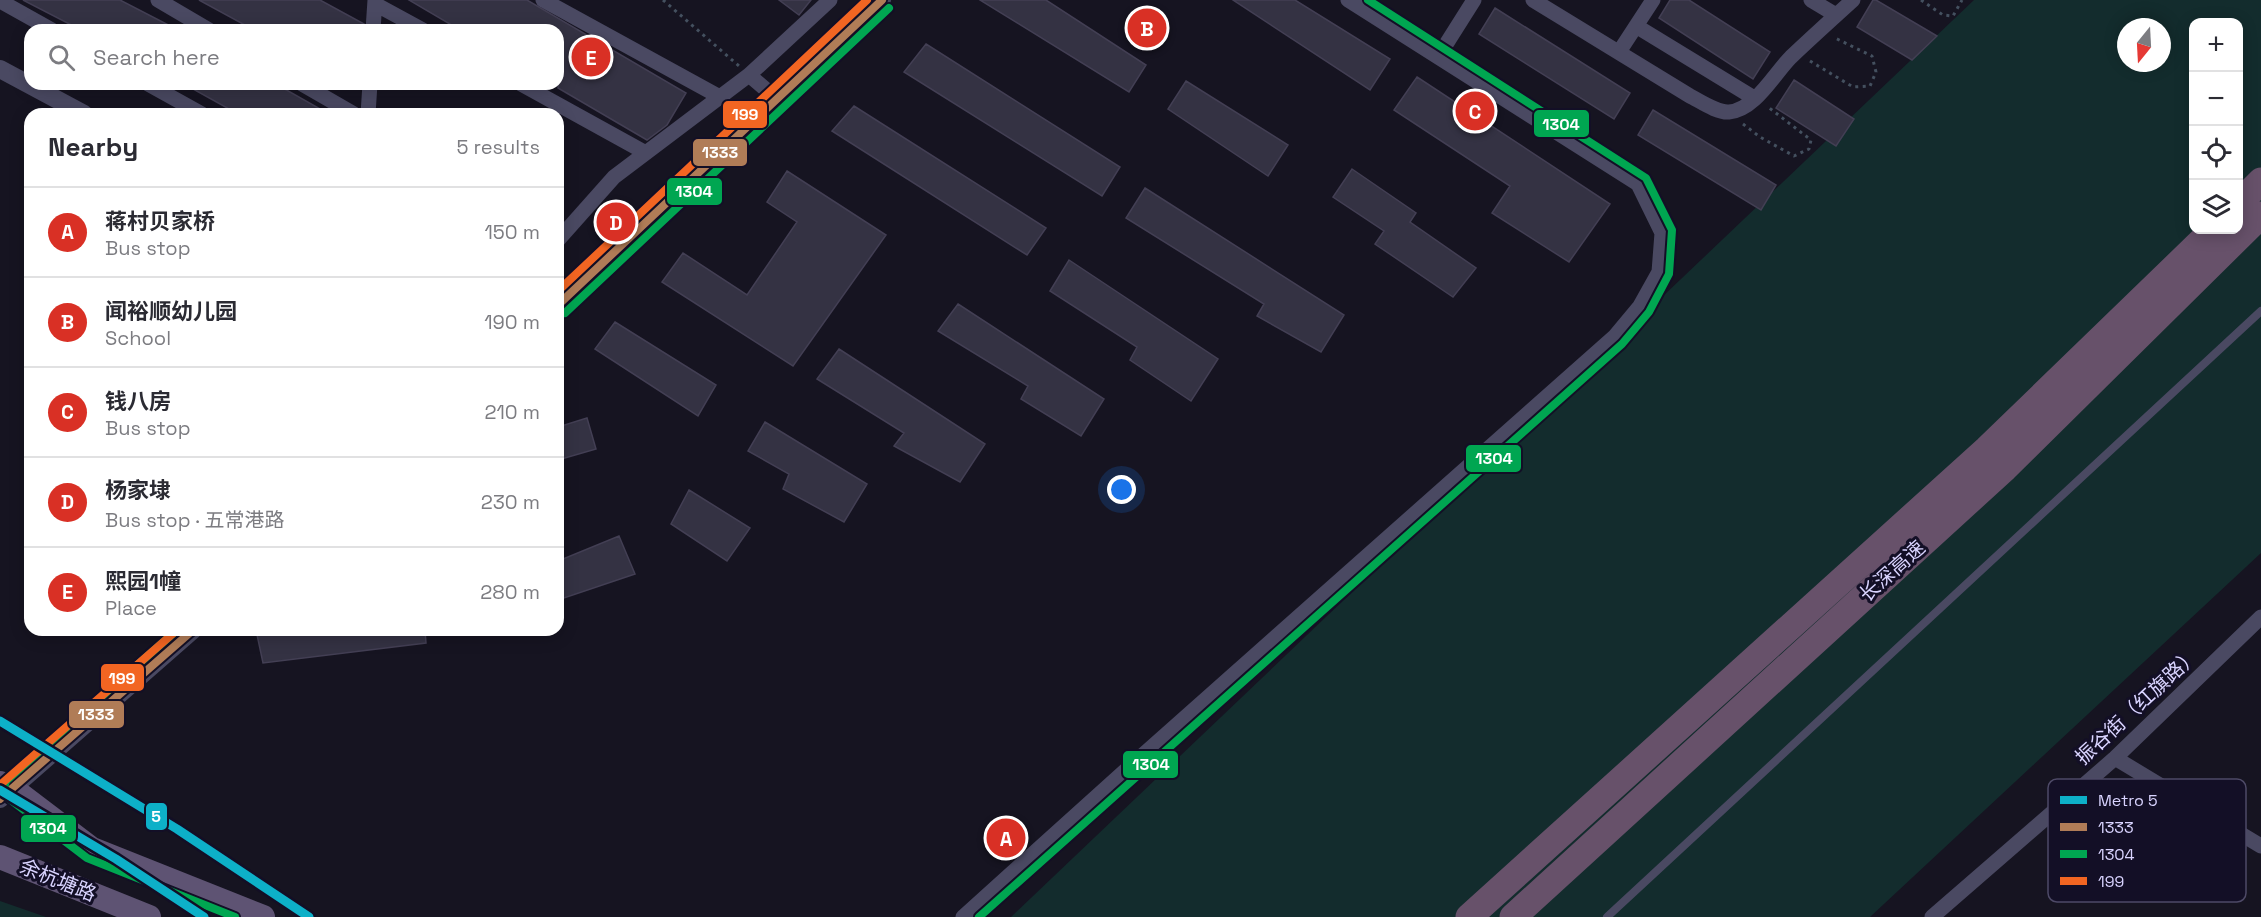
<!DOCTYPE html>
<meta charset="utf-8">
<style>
body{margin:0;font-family:"Space Grotesk","Noto Sans SC",sans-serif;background:#f7f7f7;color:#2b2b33}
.controls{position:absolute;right:18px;top:18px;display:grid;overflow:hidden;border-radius:12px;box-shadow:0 3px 15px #0003}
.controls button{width:54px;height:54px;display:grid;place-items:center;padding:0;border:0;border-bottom:2px solid #e1e1e2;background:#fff;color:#2b2b33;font:30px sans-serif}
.compass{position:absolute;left:2117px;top:18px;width:54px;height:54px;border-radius:50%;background:#fff;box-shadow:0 3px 15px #0003;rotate:198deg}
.you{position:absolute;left:1122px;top:490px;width:21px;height:21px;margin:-15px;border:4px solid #fff;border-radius:50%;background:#1a73e8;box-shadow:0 0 0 9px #1a73e833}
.badge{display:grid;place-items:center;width:39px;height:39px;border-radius:50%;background:#d93025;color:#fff;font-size:20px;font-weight:700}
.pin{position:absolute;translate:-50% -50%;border:3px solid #fff;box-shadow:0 2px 6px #0006}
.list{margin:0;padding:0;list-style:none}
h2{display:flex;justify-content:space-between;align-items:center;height:78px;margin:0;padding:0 24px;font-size:26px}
h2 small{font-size:20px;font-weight:400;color:#7c7c81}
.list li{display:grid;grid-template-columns:39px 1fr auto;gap:18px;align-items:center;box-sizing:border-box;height:90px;padding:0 24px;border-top:2px solid #e1e1e2}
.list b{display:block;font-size:22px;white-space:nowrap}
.list p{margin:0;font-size:20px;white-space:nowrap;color:#7c7c81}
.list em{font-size:20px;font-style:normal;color:#7c7c81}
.icon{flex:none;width:33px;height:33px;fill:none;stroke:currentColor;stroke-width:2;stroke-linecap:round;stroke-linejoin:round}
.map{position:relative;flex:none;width:2261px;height:917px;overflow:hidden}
.search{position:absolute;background:#fff;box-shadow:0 3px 15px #0003;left:24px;top:24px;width:540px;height:66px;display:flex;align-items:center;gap:15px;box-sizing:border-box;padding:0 21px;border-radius:18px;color:#7c7c81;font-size:22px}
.panel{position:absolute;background:#fff;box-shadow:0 3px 15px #0003;left:24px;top:108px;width:540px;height:528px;border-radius:18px}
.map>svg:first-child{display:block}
.green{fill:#132c2d;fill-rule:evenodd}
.building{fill:#343243;stroke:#433f54;stroke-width:1.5}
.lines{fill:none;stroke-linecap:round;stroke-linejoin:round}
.path{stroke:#44505f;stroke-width:3;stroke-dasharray:3 4.5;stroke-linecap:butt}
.service{stroke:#4a4962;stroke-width:8}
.minor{stroke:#4a4962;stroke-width:15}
.tertiary{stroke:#4a4962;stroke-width:18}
.primary{stroke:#5e5373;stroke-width:24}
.motorway{stroke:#67516a;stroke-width:27}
.bus-1-casing{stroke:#130f26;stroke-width:12}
.bus-2-casing{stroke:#130f26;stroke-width:12}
.bus-3-casing{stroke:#130f26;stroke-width:12}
.bus-1{stroke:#b07c57;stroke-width:8}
.bus-2{stroke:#00a651;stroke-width:8}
.bus-3{stroke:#f26522;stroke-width:8}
.metro-1-casing{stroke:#130f26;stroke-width:14}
.metro-1{stroke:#0db0c8;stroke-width:9}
.labels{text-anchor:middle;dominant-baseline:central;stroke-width:6;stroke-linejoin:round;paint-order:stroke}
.street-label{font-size:20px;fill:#d9d4ff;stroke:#130f26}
.key{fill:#130f26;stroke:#4e4a67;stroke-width:1.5}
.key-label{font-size:16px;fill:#d9d4ff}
.line-badge{stroke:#130f26;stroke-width:2}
.badge-label{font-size:16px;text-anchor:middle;font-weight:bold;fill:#fff}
</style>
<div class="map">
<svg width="2261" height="917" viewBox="0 0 2261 917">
<rect width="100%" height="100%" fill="#161421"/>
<path class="green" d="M 1974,0 L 2261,0 L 2261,553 L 1870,917 L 1011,917 ZM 2194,22 L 2238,22 L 2238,230 L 2194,230 ZM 2126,27 L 2162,27 L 2162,63 L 2126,63 Z
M 0,901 L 46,917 L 0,917 Z"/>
<path class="building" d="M 23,0 L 120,0 L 178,30 L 81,30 Z
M 199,0 L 320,0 L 364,24 L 363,30 L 254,30 Z
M 409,0 L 527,0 L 686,93 L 667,125 L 647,140 L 558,88 L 558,30 L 460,30 Z
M 779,0 L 811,0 L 799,15 Z
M 980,0 L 1046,0 L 1146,65 L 1129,92 Z
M 1233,0 L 1295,0 L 1390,59 L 1370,90 Z
M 1670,0 L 1689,0 L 1770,52 L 1753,79 L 1659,18 Z
M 1873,0 L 1876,0 L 1937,36 L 1912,60 L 1857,27 Z
M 1495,8 L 1630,93 L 1614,119 L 1479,34 Z
M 926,44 L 1120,167 L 1102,196 L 904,72 Z
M 1417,77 L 1610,204 L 1569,262 L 1492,213 L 1510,186 L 1394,110 Z
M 1794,80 L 1854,119 L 1836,146 L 1776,108 Z
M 1186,81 L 1288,145 L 1268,176 L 1168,109 Z
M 184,84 L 276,84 L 329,114 L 238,114 Z
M 854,106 L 1046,228 L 1027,255 L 832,131 Z
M 1653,110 L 1776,185 L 1761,210 L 1638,135 Z
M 1352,169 L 1416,213 L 1410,222 L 1476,268 L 1453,297 L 1375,244 L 1384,231 L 1333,197 Z
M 787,171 L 886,235 L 793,366 L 662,282 L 683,253 L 747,295 L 797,222 L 767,202 Z
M 1145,188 L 1344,315 L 1321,352 L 1257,316 L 1264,304 L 1126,218 Z
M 1069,260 L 1218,359 L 1191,401 L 1130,360 L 1137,347 L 1050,291 Z
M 958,304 L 1104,399 L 1081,436 L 1021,399 L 1028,386 L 938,331 Z
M 615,322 L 716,385 L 698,416 L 595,349 Z
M 839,349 L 985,444 L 960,482 L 894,446 L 904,433 L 817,379 Z
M 587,418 L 596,449 L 558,460 L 558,427 Z
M 765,422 L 867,484 L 844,522 L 783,489 L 789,474 L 748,451 Z
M 689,490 L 750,528 L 727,561 L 671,524 Z
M 619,536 L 635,574 L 558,600 L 558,561 Z
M 256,630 L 425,630 L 426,643 L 263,663 Z"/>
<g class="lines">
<path class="path" d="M 663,0 L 739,66
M 1921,0 L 1943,15 L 1953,16 L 1962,0
M 1810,61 L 1853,87 L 1870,86 L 1876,72 L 1872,56 L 1835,38
M 1743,124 L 1760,137 L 1794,156 L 1809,149 L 1811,140 L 1768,107"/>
<path class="service" d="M 1607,917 L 2261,311"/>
<path class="minor" d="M 158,0 L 209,30
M 543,0 L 720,97
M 1533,0 L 1690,96 C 1700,101 1717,113 1729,112 C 1755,110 1774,74 1791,57 C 1811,38 1832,19 1853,0
M 1811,0 L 1836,15
M 0,1 L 52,30
M 375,4 L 423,30
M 1636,26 L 1754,98
M 373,30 L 375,0
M 1619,52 L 1653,0
M 1438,57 L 1474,0
M 749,75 L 777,99
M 148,84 L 202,114
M 302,84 L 354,114
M 521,84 L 646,153
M 368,114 L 370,84
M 558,240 L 614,177 L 749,75 L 830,0
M 2115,758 L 2261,846
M 963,917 L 1127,769 L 1615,336 L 1640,306 L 1659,272 L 1662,233 L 1638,184 L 1348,0
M 1932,917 L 2115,758 L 2261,617"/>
<path class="tertiary" d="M 0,69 L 84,114
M 558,305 L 882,0
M 0,799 L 193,630"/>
<path class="primary" d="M 0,783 L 13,789 L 92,849 L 263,917
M 0,857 L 149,917"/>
<path class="motorway" d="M 2238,204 L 2261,181
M 1469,917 L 1987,449 L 2213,230
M 1513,917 L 2005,468 L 2261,215"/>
<defs>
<path id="bus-1" d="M 558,305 L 882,0
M 0,799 L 193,630"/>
<path id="bus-2" d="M 565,313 L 889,8
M 177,630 L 6,781 L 3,791 L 7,797 L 87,858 L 235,917
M 979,917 L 1622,344 L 1649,312 L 1669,274 L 1672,230 L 1646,178 L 1368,0"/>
<path id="bus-3" d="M 558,291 L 867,0
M 0,785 L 177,630"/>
</defs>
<use href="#bus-1" class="bus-1-casing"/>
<use href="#bus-2" class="bus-2-casing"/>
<use href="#bus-3" class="bus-3-casing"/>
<use href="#bus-1" class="bus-1"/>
<use href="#bus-2" class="bus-2"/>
<use href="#bus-3" class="bus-3"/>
<defs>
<path id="metro-1" d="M 0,721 L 177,829 L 309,917
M 0,790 L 116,859 L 204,917"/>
</defs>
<use href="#metro-1" class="metro-1-casing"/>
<use href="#metro-1" class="metro-1"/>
</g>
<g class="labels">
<g class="street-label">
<text transform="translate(1892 571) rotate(-42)">长深高速</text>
<text transform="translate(2137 706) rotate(-43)">振谷街（红旗路）</text>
<text transform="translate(58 880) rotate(22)">余杭塘路</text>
</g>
</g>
<rect x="2048" y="779" width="198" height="123" rx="9" class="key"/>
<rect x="2060" y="796" width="27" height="8" fill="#0db0c8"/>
<rect x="2060" y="823" width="27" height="8" fill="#b07c57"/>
<rect x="2060" y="850" width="27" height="8" fill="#00a651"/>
<rect x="2060" y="877" width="27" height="8" fill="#f26522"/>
<g class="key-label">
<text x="2098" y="806">Metro 5</text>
<text x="2098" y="833">1333</text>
<text x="2098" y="860">1304</text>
<text x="2098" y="887">199</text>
</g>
<g class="line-badge">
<rect x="722" y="100" width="46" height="29" rx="6" fill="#f26522"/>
<rect x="1533" y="109" width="57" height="29" rx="6" fill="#00a651"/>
<rect x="692" y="138" width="56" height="29" rx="6" fill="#b07c57"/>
<rect x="666" y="177" width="57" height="29" rx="6" fill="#00a651"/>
<rect x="1465" y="444" width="57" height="29" rx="6" fill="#00a651"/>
<rect x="100" y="663" width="45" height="29" rx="6" fill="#f26522"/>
<rect x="68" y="700" width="57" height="29" rx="6" fill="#b07c57"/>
<rect x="1122" y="750" width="57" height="29" rx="6" fill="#00a651"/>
<rect x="145" y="802" width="23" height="29" rx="6" fill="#0db0c8"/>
<rect x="20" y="814" width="57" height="29" rx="6" fill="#00a651"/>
</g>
<g class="badge-label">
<text x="745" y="120">199</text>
<text x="1561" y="130">1304</text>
<text x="720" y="158">1333</text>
<text x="694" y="197">1304</text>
<text x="1494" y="464">1304</text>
<text x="122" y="684">199</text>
<text x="96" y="720">1333</text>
<text x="1151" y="770">1304</text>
<text x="156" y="822">5</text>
<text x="48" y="834">1304</text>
</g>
</svg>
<div class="controls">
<button>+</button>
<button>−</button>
<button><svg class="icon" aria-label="locate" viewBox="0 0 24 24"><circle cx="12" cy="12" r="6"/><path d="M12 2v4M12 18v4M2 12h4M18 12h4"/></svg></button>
<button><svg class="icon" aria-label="layers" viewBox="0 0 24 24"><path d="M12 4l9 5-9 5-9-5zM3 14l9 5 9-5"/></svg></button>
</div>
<svg class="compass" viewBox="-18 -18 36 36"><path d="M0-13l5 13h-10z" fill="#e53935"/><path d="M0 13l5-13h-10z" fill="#7c7c81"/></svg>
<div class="you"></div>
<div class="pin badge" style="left:1006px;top:838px">A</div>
<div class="pin badge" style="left:1147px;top:28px">B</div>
<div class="pin badge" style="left:1475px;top:111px">C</div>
<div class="pin badge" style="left:616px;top:222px">D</div>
<div class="pin badge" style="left:591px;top:57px">E</div>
<div class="search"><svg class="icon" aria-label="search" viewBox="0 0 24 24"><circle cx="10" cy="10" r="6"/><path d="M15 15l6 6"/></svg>Search here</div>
<section class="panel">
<h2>Nearby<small>5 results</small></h2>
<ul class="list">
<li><span class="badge">A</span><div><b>蒋村贝家桥</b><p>Bus stop</p></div><em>150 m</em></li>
<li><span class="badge">B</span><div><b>闻裕顺幼儿园</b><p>School</p></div><em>190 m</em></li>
<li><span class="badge">C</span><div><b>钱八房</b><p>Bus stop</p></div><em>210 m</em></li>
<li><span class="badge">D</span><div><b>杨家埭</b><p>Bus stop · 五常港路</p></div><em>230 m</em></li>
<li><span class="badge">E</span><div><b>熙园1幢</b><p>Place</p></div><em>280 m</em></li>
</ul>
</section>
</div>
